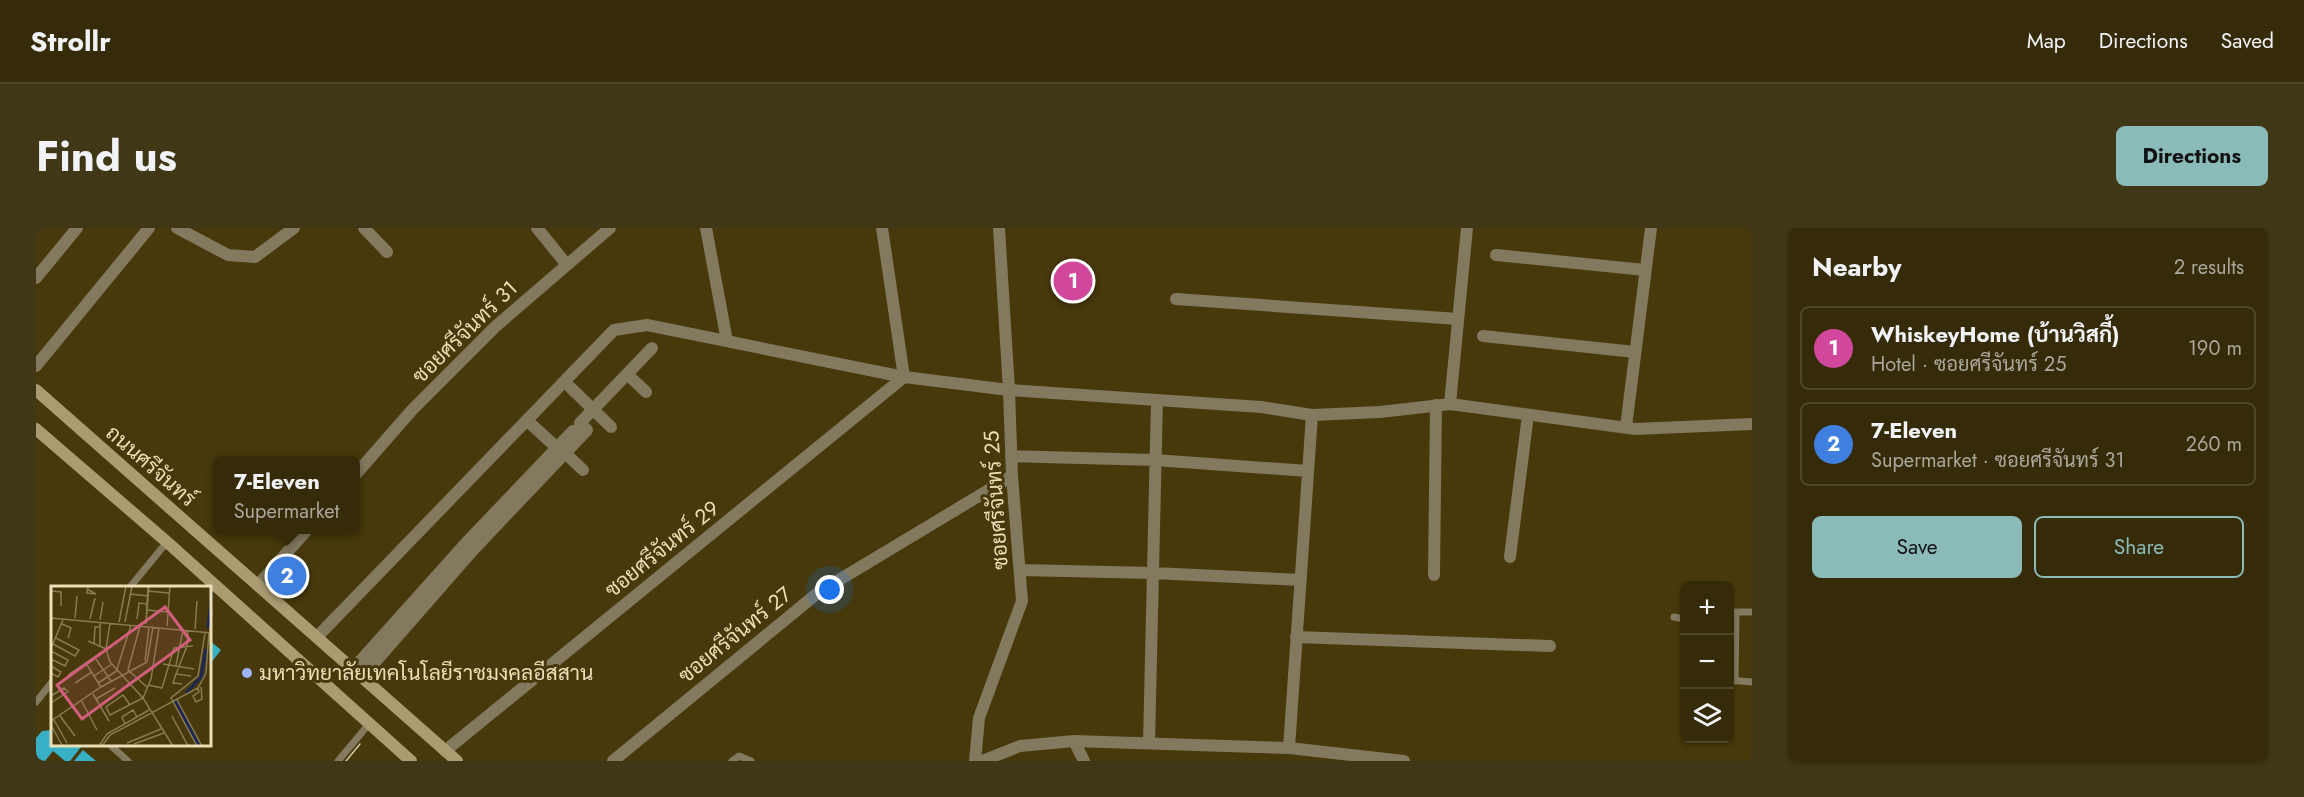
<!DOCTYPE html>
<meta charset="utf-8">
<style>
body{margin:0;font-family:Jost,Sarabun,sans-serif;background:#403716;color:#f1f3f6}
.controls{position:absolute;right:18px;bottom:18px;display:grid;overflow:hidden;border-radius:9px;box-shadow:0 2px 4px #0004}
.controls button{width:54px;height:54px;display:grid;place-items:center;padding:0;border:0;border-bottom:2px solid #4f4729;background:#352b08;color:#f1f3f6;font:30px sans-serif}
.you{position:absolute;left:794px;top:362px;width:21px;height:21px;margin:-15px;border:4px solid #fff;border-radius:50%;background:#1a73e8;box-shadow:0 0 0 9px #1a73e833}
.badge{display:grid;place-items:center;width:39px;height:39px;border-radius:50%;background:#8bbbb9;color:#fff;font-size:20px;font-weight:700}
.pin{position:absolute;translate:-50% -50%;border:3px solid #fff;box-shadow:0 2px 6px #0006}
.popup{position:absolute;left:177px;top:228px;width:147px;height:78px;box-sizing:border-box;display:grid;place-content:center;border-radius:9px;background:#352b08;filter:drop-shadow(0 2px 4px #0005);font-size:20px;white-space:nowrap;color:#aaa79c}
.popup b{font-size:22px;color:#f1f3f6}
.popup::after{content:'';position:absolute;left:50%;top:100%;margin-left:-12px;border:12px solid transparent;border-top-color:#352b08}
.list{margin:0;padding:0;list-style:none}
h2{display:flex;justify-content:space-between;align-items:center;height:78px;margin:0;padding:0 24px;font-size:26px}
h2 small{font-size:20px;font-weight:400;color:#aaa79c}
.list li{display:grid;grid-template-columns:39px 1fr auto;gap:18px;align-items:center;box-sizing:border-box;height:84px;margin:0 12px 12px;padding:0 12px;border:2px solid #4f4729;border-radius:9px}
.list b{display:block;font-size:22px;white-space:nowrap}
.list p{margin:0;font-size:20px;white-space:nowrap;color:#aaa79c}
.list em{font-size:20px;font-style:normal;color:#aaa79c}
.actions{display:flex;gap:12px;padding:18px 24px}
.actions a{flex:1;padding:14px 0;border:2px solid #8bbbb9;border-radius:9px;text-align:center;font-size:21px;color:#8bbbb9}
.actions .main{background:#8bbbb9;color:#111}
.icon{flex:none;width:33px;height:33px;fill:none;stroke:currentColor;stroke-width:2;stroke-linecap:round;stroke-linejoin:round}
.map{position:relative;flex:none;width:1716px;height:533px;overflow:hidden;border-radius:9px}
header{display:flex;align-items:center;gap:36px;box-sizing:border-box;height:84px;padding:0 30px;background:#352b08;border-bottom:2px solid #4f4729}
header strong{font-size:28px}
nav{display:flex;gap:33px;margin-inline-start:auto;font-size:21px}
.intro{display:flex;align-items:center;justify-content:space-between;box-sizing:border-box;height:144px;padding:0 36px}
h1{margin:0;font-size:42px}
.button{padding:15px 27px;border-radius:9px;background:#8bbbb9;color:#111;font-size:21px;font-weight:700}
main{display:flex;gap:36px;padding:0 36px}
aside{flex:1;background:#352b08;border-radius:9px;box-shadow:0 2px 4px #0004}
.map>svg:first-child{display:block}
.building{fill:#38b0c5}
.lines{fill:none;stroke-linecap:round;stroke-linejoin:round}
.service{stroke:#82795e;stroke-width:7}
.minor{stroke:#82795e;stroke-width:12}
.tertiary{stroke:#82795e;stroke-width:12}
.secondary{stroke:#aa9b71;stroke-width:12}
.tram{stroke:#d6c9a1;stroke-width:1.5}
.poi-dot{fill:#9eb3fd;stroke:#47390b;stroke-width:2}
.labels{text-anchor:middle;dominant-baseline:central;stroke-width:6;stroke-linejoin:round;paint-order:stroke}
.street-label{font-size:21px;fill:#ecdfb8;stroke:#47390b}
.poi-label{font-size:21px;fill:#ecdfb8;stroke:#47390b;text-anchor:start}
.inset-river{fill:none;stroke:#1c2657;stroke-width:3}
.inset-road{fill:none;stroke:#897b50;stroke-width:1.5}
.view{fill:#d15e7c;fill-opacity:0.15;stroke:#d15e7c;stroke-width:3}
.inset-edge{fill:none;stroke:#ecdfb8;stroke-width:3}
</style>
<header>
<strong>Strollr</strong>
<nav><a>Map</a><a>Directions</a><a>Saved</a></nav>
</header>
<div class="intro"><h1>Find us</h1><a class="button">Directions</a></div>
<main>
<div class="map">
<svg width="1716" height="533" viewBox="0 0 1716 533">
<rect width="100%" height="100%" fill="#47390b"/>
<path class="building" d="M 174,413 L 185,422 L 174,436 Z
M 16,502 L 16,516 L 42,516 L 45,519 L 34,533 L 29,533 L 17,523 L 9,533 L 0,533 L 0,510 L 6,503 Z
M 47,522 L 60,533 L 38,533 Z"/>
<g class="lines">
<path class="service" d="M 94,359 L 131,314
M 1694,384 L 1716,384
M 1638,389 L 1648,391
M 1694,452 L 1716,454
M 1699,453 L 1700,384
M 0,474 L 16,454
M 73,516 L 92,533
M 302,533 L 333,496
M 696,533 L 703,528 L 715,533"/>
<path class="minor" d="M 141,0 L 192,27 L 219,29 L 258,0
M 328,0 L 351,24
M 501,0 L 531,37
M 670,0 L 691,113
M 1460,27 L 1609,42
M 0,50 L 41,0
M 1140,71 L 1422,91
M 1447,108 L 1599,124
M 0,138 L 113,0
M 591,146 L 610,164
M 534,159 L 575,199
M 1414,176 L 1431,0
M 496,197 L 521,220
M 1590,199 L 1615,0
M 529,225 L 547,242
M 975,228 L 1119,232 L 1272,243
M 320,246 L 376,182 L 460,98 L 574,0
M 1474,329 L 1492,187
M 984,342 L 1117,345 L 1265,352
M 1398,347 L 1400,177
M 222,357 L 271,302
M 1260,409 L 1514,418
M 317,441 L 430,315 L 537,203
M 326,449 L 437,322 L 551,202 L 544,195 L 616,120
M 1038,513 L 1048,533
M 1113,515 L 1121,172
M 1253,520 L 1276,187
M 409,523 L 868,149 L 846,0
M 577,533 L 783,364 L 976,248
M 939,533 L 943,490 L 986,373 L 976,248 L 973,162 L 963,0
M 946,533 L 984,518 L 1038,513 L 1253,520 L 1368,533"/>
<path class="tertiary" d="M 281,409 L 578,102 L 611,97 L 868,149 L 973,162 L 1225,179 L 1276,187 L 1344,184 L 1414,176 L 1599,201 L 1716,196"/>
<path class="secondary" d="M 0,162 L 421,533
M 0,201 L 131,314 L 375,533"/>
<path class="tram" d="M 310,533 L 324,516"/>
</g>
<circle class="poi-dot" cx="211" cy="445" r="6"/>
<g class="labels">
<g class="street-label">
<text transform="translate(429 104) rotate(-44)">ซอยศรีจันทร์ 31</text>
<text transform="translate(115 238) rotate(41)">ถนนศรีจันทร์</text>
<text transform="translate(960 272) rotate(-94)">ซอยศรีจันทร์ 25</text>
<text transform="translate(626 321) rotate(-39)">ซอยศรีจันทร์ 29</text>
<text transform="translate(699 407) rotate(-39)">ซอยศรีจันทร์ 27</text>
</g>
<g class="poi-label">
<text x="223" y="445">มหาวิทยาลัยเทคโนโลยีราชมงคลอีสสาน</text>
</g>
</g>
<g transform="translate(15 358)">
<rect width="160" height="160" fill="#47390b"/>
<path class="inset-river" d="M 157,42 L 161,6M 135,107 L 150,91 L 155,63M 124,114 L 148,160"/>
<path class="inset-road" d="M 36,3 L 45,8 L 36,7 L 36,6 L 37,0M 0,5 L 10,6 L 10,20M 97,5 L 118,7M 79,8 L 97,10M 96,24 L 117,26M 0,32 L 161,47M 24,32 L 26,10M 39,33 L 44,12M 86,33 L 88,17 L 96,18M 49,34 L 52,16M 49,36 L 49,61M 68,36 L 75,0M 74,36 L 81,0M 59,37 L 55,63 L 59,76 L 92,112 L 122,160M 95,37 L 97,0M 11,38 L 20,42 L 17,52M 95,38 L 98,0M 89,40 L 77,84 L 96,101M 116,40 L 119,0M 144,43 L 146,15M 159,44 L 161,25M 137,45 L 136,60 L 125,88 L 140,90M 2,58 L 24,70 L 28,64 L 5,52M 43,58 L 44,41 L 49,41M 0,62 L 12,34M 0,65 L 17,74 L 14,80 L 0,73M 45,73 L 60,95M 94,75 L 98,41M 112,78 L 143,83M 36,79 L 50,101M 125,79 L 132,44M 0,80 L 10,86 L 7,91 L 0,87M 66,83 L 80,39M 125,88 L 122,97 L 131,98M 17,89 L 55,63 L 37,55M 43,90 L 61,78M 24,97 L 41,86M 47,97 L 67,84M 97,99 L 111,102 L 123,62 L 142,60M 147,102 L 148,106 L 142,110 L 145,116 L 151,113 L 150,101M 42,108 L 58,135M 0,110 L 13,102 L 16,105M 45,113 L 64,102M 30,114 L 46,144M 126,114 L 151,160M 0,117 L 18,105M 79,119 L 72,109 L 55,121 L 59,129 L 92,112 L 100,93 L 108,42M 9,130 L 24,150M 121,130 L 137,160M 3,134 L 16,157M 0,135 L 50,101 L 96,76 L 102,41M 74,138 L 71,131 L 82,124 L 86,131M 0,139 L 11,159M 76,157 L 110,143M 83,158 L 113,147M 48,160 L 56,148 L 98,124M 51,160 L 59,149 L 147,102 L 155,87 L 158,46M 146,160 L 120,112 L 147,90 L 154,47"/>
<path class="view" d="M 114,21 L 139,54 L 31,133 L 6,99 Z"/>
<rect width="160" height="160" class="inset-edge"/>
</g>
</svg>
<div class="controls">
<button>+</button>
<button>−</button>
<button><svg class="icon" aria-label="layers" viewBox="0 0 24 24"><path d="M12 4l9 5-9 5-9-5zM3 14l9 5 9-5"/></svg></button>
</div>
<div class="you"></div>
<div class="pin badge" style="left:1037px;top:53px;background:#d1479c">1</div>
<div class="pin badge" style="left:251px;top:348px;background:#3f7fe0">2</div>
<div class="popup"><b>7-Eleven</b>Supermarket</div>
</div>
<aside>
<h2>Nearby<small>2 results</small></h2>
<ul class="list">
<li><span class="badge" style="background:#d1479c">1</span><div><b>WhiskeyHome (บ้านวิสกี้)</b><p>Hotel · ซอยศรีจันทร์ 25</p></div><em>190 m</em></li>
<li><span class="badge" style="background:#3f7fe0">2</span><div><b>7-Eleven</b><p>Supermarket · ซอยศรีจันทร์ 31</p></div><em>260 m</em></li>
</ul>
<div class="actions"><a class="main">Save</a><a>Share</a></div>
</aside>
</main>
